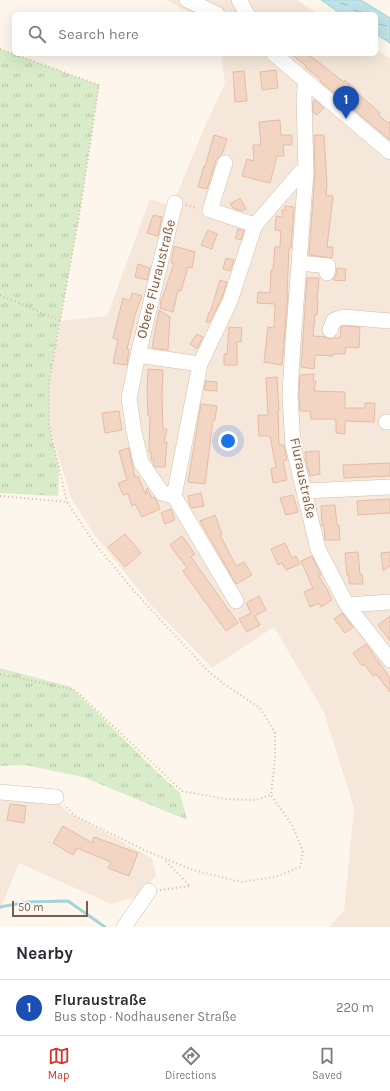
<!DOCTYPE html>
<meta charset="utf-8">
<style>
body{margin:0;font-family:Karla,sans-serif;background:#f7f7f7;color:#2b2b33}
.scale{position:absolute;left:12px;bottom:10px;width:76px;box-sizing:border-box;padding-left:4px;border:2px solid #7a5c4d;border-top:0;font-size:11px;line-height:14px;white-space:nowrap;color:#7a5c4d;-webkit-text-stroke:3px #fffaf3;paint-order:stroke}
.you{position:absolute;left:228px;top:441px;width:14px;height:14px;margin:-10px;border:3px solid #fff;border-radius:50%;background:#1a73e8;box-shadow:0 0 0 6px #1a73e833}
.badge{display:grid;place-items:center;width:26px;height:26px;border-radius:50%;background:#d93025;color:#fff;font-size:13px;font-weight:700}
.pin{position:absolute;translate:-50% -33px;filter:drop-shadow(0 1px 2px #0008)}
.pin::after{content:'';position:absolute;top:21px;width:14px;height:12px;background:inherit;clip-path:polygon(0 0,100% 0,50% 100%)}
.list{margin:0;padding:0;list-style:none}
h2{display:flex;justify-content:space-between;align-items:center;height:52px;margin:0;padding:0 16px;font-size:17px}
h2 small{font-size:13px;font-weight:400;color:#7c7c81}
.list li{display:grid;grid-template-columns:26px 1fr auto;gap:12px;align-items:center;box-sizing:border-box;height:56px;padding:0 16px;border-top:1px solid #e1e1e2}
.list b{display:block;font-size:15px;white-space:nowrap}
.list p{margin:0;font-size:13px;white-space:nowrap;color:#7c7c81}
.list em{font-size:13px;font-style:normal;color:#7c7c81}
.icon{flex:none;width:22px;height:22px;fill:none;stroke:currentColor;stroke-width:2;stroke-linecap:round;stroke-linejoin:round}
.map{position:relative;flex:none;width:390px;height:927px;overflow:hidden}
.search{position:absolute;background:#fff;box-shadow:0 4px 16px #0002;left:12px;right:12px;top:12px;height:44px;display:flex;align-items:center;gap:10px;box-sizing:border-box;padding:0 14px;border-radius:6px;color:#7c7c81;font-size:15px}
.sheet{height:108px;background:#fff}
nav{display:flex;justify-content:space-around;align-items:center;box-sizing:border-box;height:56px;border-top:1px solid #e1e1e2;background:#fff;font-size:11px;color:#7c7c81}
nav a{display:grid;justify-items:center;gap:2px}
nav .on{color:#d93025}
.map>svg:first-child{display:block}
.residential{fill:#f5e8da}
.grass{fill:url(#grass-tufts)}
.water{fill:url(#water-ripples);stroke:#a5d3da}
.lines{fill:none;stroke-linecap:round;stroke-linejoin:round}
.stream{stroke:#a5d3da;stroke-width:3}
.building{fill:#f3d5c3;stroke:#e6bba3}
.minor-casing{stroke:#d1beb0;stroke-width:16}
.path{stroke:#d9b8a5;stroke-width:2;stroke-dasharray:1 3;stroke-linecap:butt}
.minor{stroke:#fff;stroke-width:15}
.labels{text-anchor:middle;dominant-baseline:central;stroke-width:3;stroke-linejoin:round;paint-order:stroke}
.street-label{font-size:14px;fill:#7a5c4d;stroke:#fffaf3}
</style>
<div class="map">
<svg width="390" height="927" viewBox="0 0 390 927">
<defs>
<pattern id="grass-tufts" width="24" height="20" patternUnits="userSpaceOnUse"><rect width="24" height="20" fill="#d8ecc9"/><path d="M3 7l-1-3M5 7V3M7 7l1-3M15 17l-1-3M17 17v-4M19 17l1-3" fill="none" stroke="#b4c2a5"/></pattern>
<pattern id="water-ripples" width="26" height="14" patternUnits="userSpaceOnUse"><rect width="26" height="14" fill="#bfe3e8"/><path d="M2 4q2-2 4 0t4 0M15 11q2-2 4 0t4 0" fill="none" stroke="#a0bbbe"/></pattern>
</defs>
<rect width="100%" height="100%" fill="#fdf6ec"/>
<path class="residential" d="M 166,0 L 297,0 L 318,14 L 192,14 Z
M 376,50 L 390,58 L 390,927 L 329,927 L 344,911 L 354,808 L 324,712 L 274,627 L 212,668 L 150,604 L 93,533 L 71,498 L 49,426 L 49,383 L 61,321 L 107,316 L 150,199 L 169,205 L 178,192 L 202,133 L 225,83 L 221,54 L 376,54 Z
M 0,797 L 54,800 L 69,813 L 152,858 L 156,876 L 136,897 L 111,904 L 19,863 L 0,910 Z"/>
<path class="grass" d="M 0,49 L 99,85 L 80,210 L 49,383 L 49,426 L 59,468 L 58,496 L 0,493 Z
M 0,668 L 71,687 L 155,770 L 180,793 L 187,820 L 83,777 L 25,765 L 0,766 Z"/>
<path class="water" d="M 321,0 L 361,0 L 390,18 L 390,43 L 376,34 L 376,14 L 341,14 Z"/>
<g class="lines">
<path class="stream" d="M 0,907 L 28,902 L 68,901 L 105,927"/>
</g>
<path class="building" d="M 291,54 L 308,54 L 344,82 L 345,80 L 356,90 L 355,91 L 380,113 L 378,115 L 388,123 L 390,121 L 390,140 L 320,81 L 321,80 L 305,67 L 306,66 Z
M 276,70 L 278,88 L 262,90 L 260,72 Z
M 244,71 L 247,101 L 235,102 L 233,72 Z
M 315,100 L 324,108 L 317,115 L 313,112 L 313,102 Z
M 280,120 L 281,135 L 292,135 L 292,145 L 283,145 L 284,156 L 277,156 L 270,183 L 242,176 L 247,159 L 254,161 L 253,145 L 261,145 L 259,122 Z
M 214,135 L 227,139 L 222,154 L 216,160 L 207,189 L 198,187 L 204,166 L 205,167 Z
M 314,135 L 324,135 L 327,185 L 326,195 L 333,196 L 327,247 L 333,247 L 332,258 L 309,255 L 315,173 Z
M 240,198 L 246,209 L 242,211 L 233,208 L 230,204 Z
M 285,206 L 294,207 L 291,248 L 289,248 L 287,293 L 288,293 L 282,365 L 264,362 L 268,327 L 274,328 L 275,304 L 257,303 L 258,292 L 270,293 L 271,270 L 273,270 L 275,247 L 280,247 L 281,231 L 275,230 L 276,216 L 282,217 L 282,210 L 285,210 Z
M 153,215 L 162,217 L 158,236 L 147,233 Z
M 238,229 L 244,231 L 241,240 L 235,238 Z
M 208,230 L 217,234 L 212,249 L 201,245 Z
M 174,246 L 195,252 L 192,268 L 188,267 L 181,291 L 178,290 L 173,312 L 160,308 L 161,299 L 162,299 L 174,263 L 171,263 Z
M 226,258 L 234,260 L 230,271 L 223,269 Z
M 138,264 L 150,268 L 147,280 L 135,277 Z
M 337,268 L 346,269 L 345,281 L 333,280 L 336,275 Z
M 307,278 L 319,278 L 317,300 L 318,300 L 317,315 L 315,314 L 313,336 L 325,337 L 331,339 L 334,338 L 340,338 L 341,327 L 344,326 L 360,327 L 359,348 L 346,347 L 345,354 L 333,354 L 333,356 L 315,355 L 314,369 L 301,367 Z
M 220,280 L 227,282 L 222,298 L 209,323 L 206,322 L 209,312 L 210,313 Z
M 132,293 L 142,296 L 135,315 L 127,349 L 129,349 L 127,365 L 113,363 L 118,340 L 113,338 L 123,298 L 130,301 Z
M 159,310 L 170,317 L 168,350 L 152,348 Z
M 229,327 L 242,328 L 241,342 L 237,342 L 237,365 L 224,365 L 224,354 L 227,354 Z
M 197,334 L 203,337 L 197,349 L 190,344 Z
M 148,369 L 163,370 L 162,395 L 163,429 L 167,429 L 164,442 L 167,442 L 165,467 L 155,467 L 153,464 L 154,460 L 151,460 L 151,453 L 149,452 L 150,416 L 148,416 L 147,391 Z
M 314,374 L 313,381 L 316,381 L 314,391 L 345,392 L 345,408 L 365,408 L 365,403 L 375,403 L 374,422 L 345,421 L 345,434 L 336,433 L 336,421 L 335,421 L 335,419 L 311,419 L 310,411 L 300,411 L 299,395 L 300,375 Z
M 277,377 L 279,410 L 278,410 L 279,445 L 284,445 L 287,460 L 283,461 L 287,480 L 273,483 L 271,469 L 276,467 L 270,436 L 259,436 L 258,415 L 268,415 L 266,378 Z
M 206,381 L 217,382 L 217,391 L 204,390 Z
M 201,404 L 217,406 L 215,420 L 213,420 L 205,484 L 188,482 Z
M 119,411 L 122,430 L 105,433 L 102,413 Z
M 129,448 L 135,477 L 138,476 L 146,495 L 147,488 L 152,498 L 154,497 L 156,499 L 160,509 L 142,517 L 135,504 L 132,506 L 128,494 L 123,495 L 118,483 L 127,480 L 119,451 Z
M 319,451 L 320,474 L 310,476 L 309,471 L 308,471 L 306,460 L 305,452 Z
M 390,463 L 390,476 L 344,478 L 343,465 Z
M 201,493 L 204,506 L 192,508 L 190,505 L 188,496 Z
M 293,495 L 298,512 L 286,515 L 280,498 Z
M 390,499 L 390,513 L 358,515 L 357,501 Z
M 335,505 L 337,525 L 339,525 L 340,540 L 325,540 L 324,526 L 322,526 L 321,506 Z
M 171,509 L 175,520 L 165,524 L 161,513 Z
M 215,515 L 222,534 L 220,535 L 236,566 L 244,562 L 252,575 L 236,584 L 200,521 Z
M 125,534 L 141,553 L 125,567 L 108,547 Z
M 182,536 L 195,554 L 191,557 L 238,623 L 226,631 L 183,571 L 187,568 L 170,545 Z
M 285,543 L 292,558 L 296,556 L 300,564 L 286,570 L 282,563 L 278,565 L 271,549 Z
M 358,552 L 360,574 L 362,574 L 363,584 L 349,584 L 349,575 L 347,575 L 345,553 Z
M 390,552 L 390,566 L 383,571 L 381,553 Z
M 312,556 L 321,575 L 319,576 L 327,589 L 332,600 L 321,607 L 319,603 L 310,607 L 304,592 L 313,588 L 301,561 Z
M 259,596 L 266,610 L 255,616 L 260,625 L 247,632 L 239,619 L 251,613 L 246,603 Z
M 342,613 L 353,627 L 345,633 L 334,619 Z
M 390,616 L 390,641 L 378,625 Z
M 366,644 L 390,678 L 390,692 L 376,674 L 373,676 L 364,664 L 362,666 L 353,653 Z
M 10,804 L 26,806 L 24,823 L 7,820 Z
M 63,826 L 92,843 L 94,837 L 138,853 L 129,876 L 108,868 L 111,862 L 77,848 L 73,855 L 53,843 Z"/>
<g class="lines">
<defs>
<path id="minor" d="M 187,0 L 217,14
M 239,0 L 247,14
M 274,54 L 390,152
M 306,82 L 304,97 L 306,172 L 293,342 L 290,395 L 293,446 L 318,549 L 347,605 L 390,660
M 225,163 L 210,210 L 255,225
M 300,263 L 328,266 L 327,273
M 330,330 L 334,320 L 343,317 L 390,321
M 138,355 L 200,364
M 386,422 L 390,422
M 305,491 L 390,487
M 174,496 L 162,493 L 141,462 L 134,432 L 129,398 L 138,355 L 175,203
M 236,601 L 174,496 L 200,364 L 230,301 L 255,225 L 300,173 L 306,172
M 347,605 L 390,602
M 0,792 L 56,797
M 124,927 L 149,891"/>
</defs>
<use href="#minor" class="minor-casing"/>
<path class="path" d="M 0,49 L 99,85 L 80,210 L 49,383 L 49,426 L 67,502
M 186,205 L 198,208
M 0,295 L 61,321
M 0,496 L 67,502 L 95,544 L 135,592 L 209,672 L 224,684 L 260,708 L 275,733 L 275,757 L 271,795 L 292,825 L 303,851 L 300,867 L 275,877 L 241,882 L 193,870 L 144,850 L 75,816 L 64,805
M 0,674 L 75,690 L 182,791 L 225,799 L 256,800 L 271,795
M 160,890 L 190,886 L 164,859"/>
<use href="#minor" class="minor"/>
</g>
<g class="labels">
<g class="street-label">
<text transform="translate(156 279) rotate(-76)">Obere Fluraustraße</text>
<text transform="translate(303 478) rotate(78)">Fluraustraße</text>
</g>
</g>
</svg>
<div class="scale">50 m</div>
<div class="you"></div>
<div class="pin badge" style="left:346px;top:119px;background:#1a4fb4">1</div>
<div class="search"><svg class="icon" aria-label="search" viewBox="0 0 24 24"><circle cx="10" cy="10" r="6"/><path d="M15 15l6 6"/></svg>Search here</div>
</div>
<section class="sheet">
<h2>Nearby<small></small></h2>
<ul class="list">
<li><span class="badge" style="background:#1a4fb4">1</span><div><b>Fluraustraße</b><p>Bus stop · Nodhausener Straße</p></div><em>220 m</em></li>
</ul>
</section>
<nav>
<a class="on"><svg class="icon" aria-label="map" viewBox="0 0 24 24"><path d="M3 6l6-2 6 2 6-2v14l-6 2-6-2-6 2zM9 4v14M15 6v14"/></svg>Map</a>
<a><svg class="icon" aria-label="directions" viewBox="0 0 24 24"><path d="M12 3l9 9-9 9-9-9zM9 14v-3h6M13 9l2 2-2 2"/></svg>Directions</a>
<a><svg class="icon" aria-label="saved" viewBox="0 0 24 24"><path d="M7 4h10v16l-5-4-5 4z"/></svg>Saved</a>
</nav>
